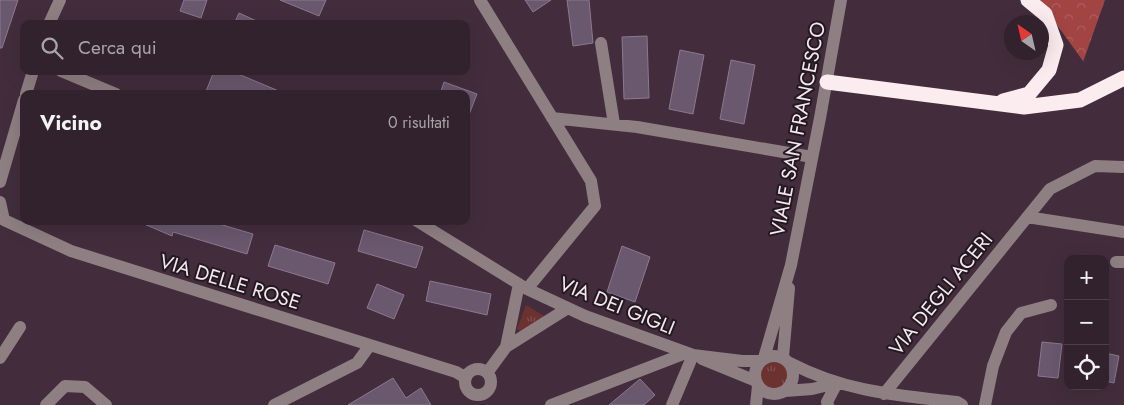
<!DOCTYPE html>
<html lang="it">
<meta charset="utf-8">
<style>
body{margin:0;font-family:Jost,sans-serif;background:#3d2f39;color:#f1f3f6}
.controls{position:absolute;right:15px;bottom:15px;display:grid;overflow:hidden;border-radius:10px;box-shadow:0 5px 20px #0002}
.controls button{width:45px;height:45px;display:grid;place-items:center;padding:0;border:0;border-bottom:1px solid #4d3f49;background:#32222d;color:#f1f3f6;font:25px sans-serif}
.compass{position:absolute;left:1004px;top:15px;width:45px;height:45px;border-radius:50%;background:#32222d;box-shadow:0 5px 20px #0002;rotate:326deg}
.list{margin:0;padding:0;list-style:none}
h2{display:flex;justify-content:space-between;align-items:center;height:65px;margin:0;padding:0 20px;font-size:21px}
h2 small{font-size:16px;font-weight:400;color:#a8a4aa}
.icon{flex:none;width:28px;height:28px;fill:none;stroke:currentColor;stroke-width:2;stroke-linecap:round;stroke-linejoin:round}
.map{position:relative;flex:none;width:1124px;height:405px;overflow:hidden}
.search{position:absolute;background:#32222d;box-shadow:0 5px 20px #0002;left:20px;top:20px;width:450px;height:55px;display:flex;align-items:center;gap:12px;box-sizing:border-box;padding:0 18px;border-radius:10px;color:#a8a4aa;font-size:19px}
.panel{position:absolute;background:#32222d;box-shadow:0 5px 20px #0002;left:20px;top:90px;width:450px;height:135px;border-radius:10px}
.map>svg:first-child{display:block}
.grass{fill:url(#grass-tufts)}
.forest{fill:url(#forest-crowns)}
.building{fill:#69586e;stroke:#8a7990}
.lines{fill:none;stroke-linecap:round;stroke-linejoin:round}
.minor{stroke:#8e7f83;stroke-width:12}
.highway{stroke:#faecef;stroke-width:15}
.labels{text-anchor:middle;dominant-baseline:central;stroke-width:4;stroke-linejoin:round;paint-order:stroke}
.street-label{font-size:20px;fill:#f6e7f0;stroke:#231920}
</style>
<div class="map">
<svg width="1124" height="405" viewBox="0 0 1124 405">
<defs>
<pattern id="grass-tufts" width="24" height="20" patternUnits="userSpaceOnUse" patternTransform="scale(1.25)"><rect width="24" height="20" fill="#6c3230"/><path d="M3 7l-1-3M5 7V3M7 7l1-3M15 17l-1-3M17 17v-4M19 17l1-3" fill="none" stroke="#82504e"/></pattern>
<pattern id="forest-crowns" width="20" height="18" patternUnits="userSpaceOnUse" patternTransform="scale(1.25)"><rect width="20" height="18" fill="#a14442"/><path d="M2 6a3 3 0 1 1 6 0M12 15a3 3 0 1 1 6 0" fill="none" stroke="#af5f5e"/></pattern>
</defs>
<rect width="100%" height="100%" fill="#432d3c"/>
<path class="grass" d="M 526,305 L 544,316 L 524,332 L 517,329 Z
M758 375a15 15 0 1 1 30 0a15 15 0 1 1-30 0Z"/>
<path class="forest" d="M 1039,0 L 1105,0 L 1083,62 L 1083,61 Z"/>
<path class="building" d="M 0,0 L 18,0 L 2,48 L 0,48 Z
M 184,0 L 207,0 L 201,18 L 180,11 Z
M 280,0 L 326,0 L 319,16 Z
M 525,0 L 551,0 L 533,12 Z
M 567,0 L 589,0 L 593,43 L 573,46 Z
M 239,13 L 263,24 L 234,24 Z
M 647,36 L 649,98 L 624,99 L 622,37 Z
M 680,50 L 704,55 L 693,114 L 669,109 Z
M 731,60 L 755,65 L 744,124 L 720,119 Z
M 214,71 L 231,71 L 286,94 L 205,94 Z
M 444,82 L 477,94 L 467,120 L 466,94 L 440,94 Z
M 137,221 L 209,221 L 253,234 L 247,254 L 173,232 L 172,236 Z
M 364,230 L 423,247 L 416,268 L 358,251 Z
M 275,245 L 335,263 L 328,284 L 268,266 Z
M 622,246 L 650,257 L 635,302 L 607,292 Z
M 430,281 L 491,294 L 487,315 L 426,301 Z
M 377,284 L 404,295 L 394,319 L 367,308 Z
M 1042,342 L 1062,344 L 1058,378 L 1038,376 Z
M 1105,353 L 1119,356 L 1114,383 L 1105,381 Z
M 393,378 L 406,398 L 421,388 L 431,405 L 348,405 Z
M 640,379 L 655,395 L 644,405 L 609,405 Z"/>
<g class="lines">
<path class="minor" d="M 480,0 L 591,181 L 595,206 L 527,289
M 49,24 L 60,0
M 601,43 L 614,124
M 61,71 L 116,94
M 26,94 L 33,71
M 552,118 L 637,127 L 812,157
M 0,182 L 24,100
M 0,202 L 4,220 L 71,251 L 440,367 L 456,372 L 466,378
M 1027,217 L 1124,232
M 417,221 L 527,289 L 585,316 L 693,355 L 742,361 L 760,361
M 1116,262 L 1124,262
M 506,347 L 519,284
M755 375a19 19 0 1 1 38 0a19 19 0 1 1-38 0Z
M 783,357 L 789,288
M 0,358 L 20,327
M 764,358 L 791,265 L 820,118 L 841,0
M 702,359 L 756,381
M 790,363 C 846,392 895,395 957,402 L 962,405
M465 382a13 13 0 1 1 26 0a13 13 0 1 1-26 0Z
M 487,373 L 506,347 L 568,308
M 785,391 L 812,389 L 837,383
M 884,394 L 1050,189 L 1095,166 L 1124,167
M 46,405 L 65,386 L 85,387 L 106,405
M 274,405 L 357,363 L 370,345
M 551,405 L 686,353
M 672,405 L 693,355
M 756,405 L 758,386
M 828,405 L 827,402 L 837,383
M 985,405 L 993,366 L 1006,332 L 1021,313 L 1051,305"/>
<path class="highway" d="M 827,82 L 1024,107 L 1080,100 L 1124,78
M 1003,101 L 1029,94 L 1049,70 L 1056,45 L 1045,14 L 1028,0"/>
</g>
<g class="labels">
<g class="street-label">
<text transform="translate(798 129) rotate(-79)">VIALE SAN FRANCESCO</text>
<text transform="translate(230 282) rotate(17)">VIA DELLE ROSE</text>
<text transform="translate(941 294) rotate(-51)">VIA DEGLI ACERI</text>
<text transform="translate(617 306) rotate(22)">VIA DEI GIGLI</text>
</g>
</g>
</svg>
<div class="controls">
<button>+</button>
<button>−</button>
<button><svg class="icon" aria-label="locate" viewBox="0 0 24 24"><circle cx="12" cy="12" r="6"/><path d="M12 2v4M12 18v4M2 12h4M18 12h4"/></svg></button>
</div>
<svg class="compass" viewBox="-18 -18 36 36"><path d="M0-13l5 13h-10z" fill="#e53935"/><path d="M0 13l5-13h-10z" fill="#a8a4aa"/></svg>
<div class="search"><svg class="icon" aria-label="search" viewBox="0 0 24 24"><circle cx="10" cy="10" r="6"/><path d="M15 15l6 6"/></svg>Cerca qui</div>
<section class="panel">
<h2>Vicino<small>0 risultati</small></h2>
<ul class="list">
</ul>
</section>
</div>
